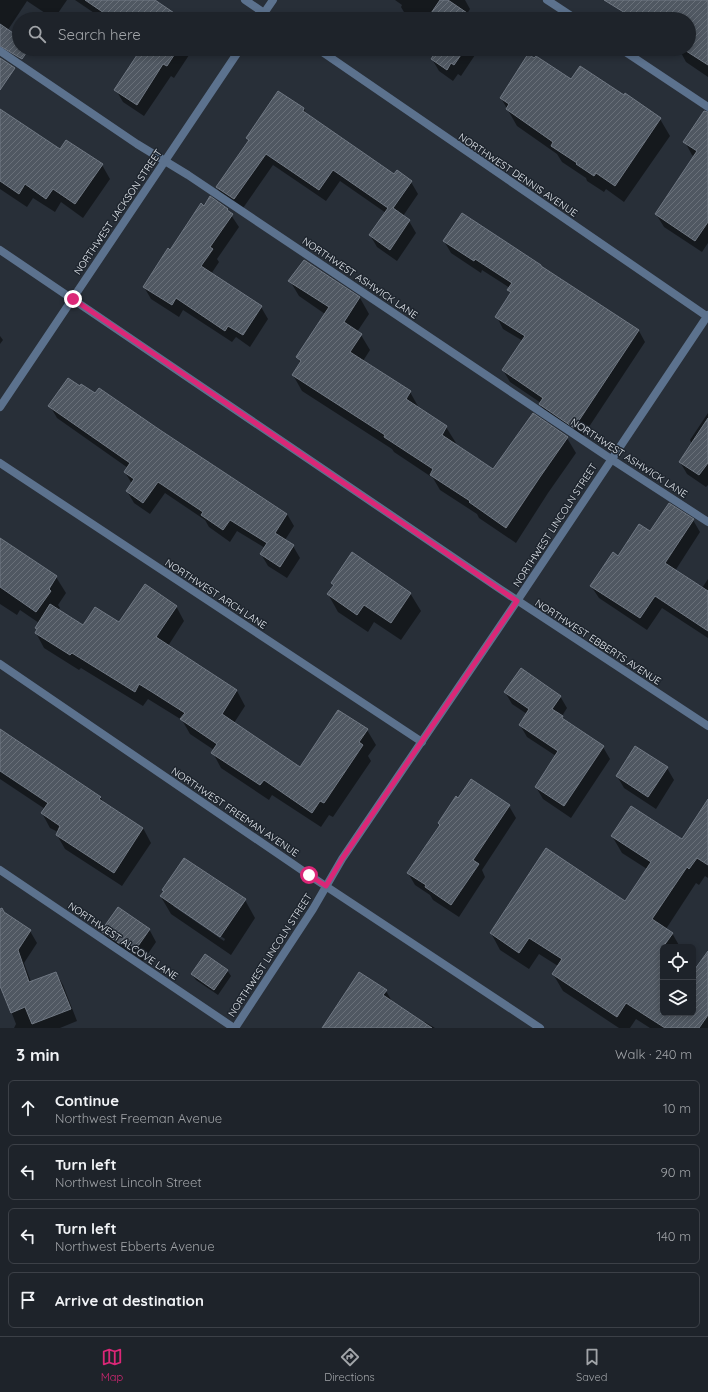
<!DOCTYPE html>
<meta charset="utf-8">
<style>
body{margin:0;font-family:Quicksand,sans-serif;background:#262b32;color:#f1f3f6}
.controls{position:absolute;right:12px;bottom:12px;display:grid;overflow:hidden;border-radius:6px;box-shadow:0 2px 6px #0003}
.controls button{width:36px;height:36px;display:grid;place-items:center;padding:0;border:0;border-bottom:1px solid #3c4047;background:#1e232a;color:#f1f3f6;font:20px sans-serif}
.stop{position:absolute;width:12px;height:12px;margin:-9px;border:3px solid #db2777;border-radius:50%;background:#fff}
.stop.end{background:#db2777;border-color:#fff;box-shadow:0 1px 4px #0008}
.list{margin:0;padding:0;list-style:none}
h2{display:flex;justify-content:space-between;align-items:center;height:52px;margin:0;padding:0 16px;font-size:17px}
h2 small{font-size:13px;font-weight:400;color:#a1a4a8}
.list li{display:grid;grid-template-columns:26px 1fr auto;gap:12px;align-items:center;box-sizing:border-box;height:56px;margin:0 8px 8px;padding:0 8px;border:1px solid #3c4047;border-radius:6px}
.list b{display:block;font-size:15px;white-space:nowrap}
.list p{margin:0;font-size:13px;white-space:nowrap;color:#a1a4a8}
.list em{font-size:13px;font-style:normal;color:#a1a4a8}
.icon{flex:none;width:22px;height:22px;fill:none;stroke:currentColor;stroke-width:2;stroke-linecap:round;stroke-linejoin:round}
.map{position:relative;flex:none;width:708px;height:1028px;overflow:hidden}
.search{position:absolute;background:#1e232a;box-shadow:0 2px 6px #0003;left:12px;right:12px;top:12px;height:44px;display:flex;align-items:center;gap:10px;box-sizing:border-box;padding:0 14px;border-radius:22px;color:#a1a4a8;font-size:15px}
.sheet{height:308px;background:#1e232a}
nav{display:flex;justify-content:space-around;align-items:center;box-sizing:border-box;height:56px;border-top:1px solid #3c4047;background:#1e232a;font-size:11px;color:#a1a4a8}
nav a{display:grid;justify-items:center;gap:2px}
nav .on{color:#db2777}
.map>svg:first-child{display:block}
.shadow{fill:#0007;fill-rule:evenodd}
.building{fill:url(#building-hatch);stroke:#707883}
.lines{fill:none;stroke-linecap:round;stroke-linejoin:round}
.lane{stroke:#5c728e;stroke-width:8}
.street{stroke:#5c728e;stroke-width:8}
.route{stroke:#db2777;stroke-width:5}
.labels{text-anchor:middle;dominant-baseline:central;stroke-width:3;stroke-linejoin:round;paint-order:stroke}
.street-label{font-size:10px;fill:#e6ebf1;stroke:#1e252e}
</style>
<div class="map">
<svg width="708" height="1028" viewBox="0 0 708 1028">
<defs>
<pattern id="building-hatch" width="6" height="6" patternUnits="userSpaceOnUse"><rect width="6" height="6" fill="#505862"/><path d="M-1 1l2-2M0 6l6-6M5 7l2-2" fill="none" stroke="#697079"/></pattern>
</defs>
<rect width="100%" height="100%" fill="#282f38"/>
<path class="shadow" d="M 0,0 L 67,0 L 54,19 L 27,1 L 2,39 L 0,37 Z
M 75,0 L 139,0 L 181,19 L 103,19 Z
M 395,0 L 465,0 L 470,9 L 467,14 L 475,19 L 408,19 L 401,7 L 402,5 Z
M 625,0 L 708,0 L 708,77 L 686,62 L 679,49 L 689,49 L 689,19 L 646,19 Z
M 129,49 L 193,49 L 174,78 L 171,76 L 144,116 L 123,102 L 116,90 L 138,55 Z
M 429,49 L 479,49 L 461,76 L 458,74 L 453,81 L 439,71 L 432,59 L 434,57 Z
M 571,80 L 660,119 L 670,136 L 624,202 L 606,189 L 604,192 L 587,181 L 586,178 L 562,162 L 557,154 L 517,126 L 501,98 Z
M 278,92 L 304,109 L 307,115 L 394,176 L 411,182 L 418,194 L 403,216 L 409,221 L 416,233 L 397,261 L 377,247 L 370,235 L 386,213 L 340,181 L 326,201 L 273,165 L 241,211 L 224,199 L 217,187 L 249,141 L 248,138 Z
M 0,110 L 60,151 L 102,165 L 110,179 L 83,218 L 61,202 L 55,212 L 33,198 L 27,207 L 0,189 Z
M 708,114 L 708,243 L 702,252 L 664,227 L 656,214 L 694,157 L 692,155 L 685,142 Z
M 204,207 L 227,209 L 239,227 L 217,259 L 219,262 L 211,274 L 261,307 L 268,319 L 250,347 L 236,337 L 232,342 L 183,310 L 179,317 L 151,299 L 144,287 Z
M 444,241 L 639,331 L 645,342 L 581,439 L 547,416 L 540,404 L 541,403 L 510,382 L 503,370 L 523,341 L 503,329 L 497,317 L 511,294 L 509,290 L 510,288 L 482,270 L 481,273 L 451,253 Z
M 305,262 L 360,298 L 369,314 L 357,332 L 361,335 L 370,350 L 363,361 L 410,392 L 419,408 L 419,409 L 446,427 L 456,443 L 454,445 L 493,470 L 567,438 L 576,453 L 548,493 L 516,543 L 479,518 L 477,514 L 440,490 L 433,478 L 394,452 L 392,449 L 302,391 L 293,375 L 301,364 L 297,357 L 325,314 L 299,296 L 290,281 Z
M 0,336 L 3,340 L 0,344 Z
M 50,406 L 160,431 L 287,514 L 294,526 L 285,540 L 293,546 L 300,558 L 287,578 L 268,566 L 261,554 L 265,548 L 237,531 L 230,542 L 209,527 L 205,520 L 165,493 L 150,514 L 134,503 L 127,491 L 132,484 L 125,472 L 128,468 L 57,418 Z
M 708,413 L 708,485 L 706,487 L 687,474 L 680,462 L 692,444 L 690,440 Z
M 693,520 L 700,532 L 675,571 L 702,588 L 708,579 L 708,638 L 662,608 L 647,630 L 599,598 L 591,586 L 619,558 L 651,532 Z
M 0,539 L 56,577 L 66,593 L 58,605 L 60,608 L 58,610 L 84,626 L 120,624 L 176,606 L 184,621 L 168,646 L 237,691 L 245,706 L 234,723 L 300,768 L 367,730 L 376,745 L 368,756 L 371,761 L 333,817 L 329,815 L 321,827 L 272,795 L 269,800 L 221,768 L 213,753 L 214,750 L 190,734 L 182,720 L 148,699 L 143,706 L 81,668 L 79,670 L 44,648 L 36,633 L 37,630 L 36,628 L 39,623 L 20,610 L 17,615 L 0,604 Z
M 332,583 L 410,593 L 421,611 L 401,640 L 374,622 L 368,632 L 338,612 L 328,594 L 334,586 Z
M 505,692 L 560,696 L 567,708 L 562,716 L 565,721 L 603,747 L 610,759 L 571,818 L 543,799 L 536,787 L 556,756 L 527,737 L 520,725 L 527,714 L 512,704 Z
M 0,731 L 100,797 L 104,803 L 143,828 L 151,843 L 122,886 L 65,849 L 57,835 L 58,832 L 50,828 L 42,813 L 45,809 L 0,779 Z
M 667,768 L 674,780 L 656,809 L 624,788 L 617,776 Z
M 458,799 L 509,806 L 516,818 L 482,870 L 485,877 L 459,917 L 433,900 L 430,895 L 415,885 L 408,873 L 440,825 L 439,823 Z
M 708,801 L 708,878 L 705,876 L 699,885 L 696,883 L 666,929 L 672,933 L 680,947 L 663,947 L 663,1013 L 693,1013 L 693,968 L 696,970 L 708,958 L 708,1028 L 650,1028 L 636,1019 L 630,1028 L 619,1028 L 563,991 L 553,974 L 558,966 L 539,954 L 529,969 L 500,950 L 491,933 L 625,902 L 647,869 L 622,853 L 612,836 L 682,841 Z
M 161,897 L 245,900 L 255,918 L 231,955 L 171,914 ZM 174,905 L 225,939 L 224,941 L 173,906 Z
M 0,911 L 30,931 L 37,943 L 24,963 L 31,982 L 56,973 L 63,985 L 77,1021 L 60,1028 L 14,1028 L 16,1024 L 0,983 Z
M 149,929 L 156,942 L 143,961 L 130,952 L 128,955 L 110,943 L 103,931 Z
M 227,970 L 231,976 L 218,995 L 196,980 L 192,974 Z
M 386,991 L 393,1003 L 424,1023 L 425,1022 L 435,1028 L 323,1028 Z"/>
<path class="building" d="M 85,0 L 155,0 L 183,19 L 105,19 L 107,15 Z
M 440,0 L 448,0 L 476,19 L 427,19 Z
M 604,0 L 708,0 L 708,65 L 683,49 L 689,49 L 689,19 L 635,19 Z
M 0,24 L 19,37 L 19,49 L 29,49 L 22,59 L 0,46 Z
M 141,49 L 178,49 L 167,66 L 163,64 L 137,105 L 114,90 Z
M 430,49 L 465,49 L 454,65 L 451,63 L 447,70 L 431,59 L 435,53 Z
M 528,54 L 534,58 L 536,56 L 571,79 L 580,66 L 624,95 L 625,93 L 661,118 L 615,186 L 596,173 L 594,176 L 576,164 L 577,163 L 551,146 L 553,142 L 506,109 L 509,104 L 500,98 Z
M 0,58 L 15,68 L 0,90 Z
M 278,91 L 304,108 L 303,111 L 394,174 L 397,170 L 412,181 L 393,208 L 410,220 L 390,250 L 369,235 L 388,208 L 333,170 L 319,190 L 266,154 L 234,199 L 216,187 L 249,140 L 246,138 Z
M 0,109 L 60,149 L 66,140 L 103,164 L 75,204 L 53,189 L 46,199 L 25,184 L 19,194 L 0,181 Z
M 704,111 L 708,112 L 708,222 L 695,241 L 655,214 L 697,151 L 683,142 Z
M 210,196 L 228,209 L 227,210 L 233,214 L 210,247 L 213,249 L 201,266 L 262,306 L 243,335 L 228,326 L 225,331 L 176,298 L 172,305 L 143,287 L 168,248 L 170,250 L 201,203 L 204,206 Z
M 462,213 L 541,265 L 541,266 L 639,330 L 574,428 L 539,404 L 543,398 L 502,370 L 525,336 L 495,317 L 511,292 L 507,290 L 512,283 L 475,259 L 474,261 L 443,241 Z
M 304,260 L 360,297 L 344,322 L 362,334 L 350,352 L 411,391 L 406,399 L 447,426 L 442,435 L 493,469 L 533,413 L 568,437 L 540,477 L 506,528 L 469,502 L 470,501 L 430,475 L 433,469 L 384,437 L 385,435 L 292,375 L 301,361 L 296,357 L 329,307 L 288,281 Z
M 68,378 L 80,386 L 81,384 L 95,393 L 99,388 L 160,430 L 287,514 L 275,533 L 294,545 L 280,567 L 260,554 L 267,543 L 230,520 L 223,530 L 201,515 L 203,512 L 158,482 L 143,503 L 126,491 L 134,479 L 124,472 L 130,463 L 48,406 Z
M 708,418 L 708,463 L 699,475 L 679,462 Z
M 669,503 L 694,519 L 665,563 L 708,591 L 708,631 L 655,596 L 640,618 L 590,586 L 613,552 L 618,556 L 639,524 L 650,531 Z
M 0,538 L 57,576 L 49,589 L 51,591 L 36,612 L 0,587 Z
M 352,552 L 411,593 L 391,623 L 364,605 L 357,615 L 327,594 L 334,585 L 331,583 Z
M 145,584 L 177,606 L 156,637 L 237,690 L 222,714 L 300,767 L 338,710 L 368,729 L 359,742 L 363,745 L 324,803 L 320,801 L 312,813 L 264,780 L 260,785 L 211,753 L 217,744 L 180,719 L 185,713 L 152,692 L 139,684 L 135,692 L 72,653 L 70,655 L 35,633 L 37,629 L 35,628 L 50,604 L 83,625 L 95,607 L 119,622 Z
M 521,668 L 561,696 L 552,709 L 563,716 L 562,718 L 604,746 L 564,806 L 535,787 L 558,751 L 519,725 L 529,709 L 504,692 Z
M 0,729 L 101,797 L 99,799 L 143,828 L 114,873 L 56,835 L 60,826 L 41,813 L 48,803 L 0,771 Z
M 635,746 L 668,767 L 648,797 L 616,776 Z
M 471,779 L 510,805 L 473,860 L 479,864 L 451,905 L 425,887 L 426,885 L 407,873 L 440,825 L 438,823 L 456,796 L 458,798 Z
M 708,799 L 708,865 L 697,858 L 689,869 L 687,867 L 652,919 L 673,933 L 663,947 L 663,1013 L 693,1013 L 693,968 L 695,969 L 708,951 L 708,1015 L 699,1028 L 665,1028 L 626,1003 L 617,1017 L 552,974 L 562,959 L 529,938 L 519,953 L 490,933 L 546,848 L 625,901 L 651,862 L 611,836 L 631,806 L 682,839 Z
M 184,858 L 246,899 L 220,937 L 160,896 L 164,891 L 162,890 Z
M 118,907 L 150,929 L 136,949 L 123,940 L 120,944 L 101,931 Z
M 2,908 L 4,912 L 31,930 L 18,950 L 29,982 L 56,972 L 71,1009 L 32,1024 L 25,1007 L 11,1013 L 0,986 L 0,909 Z
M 205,954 L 228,970 L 214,990 L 191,974 Z
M 359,972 L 387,990 L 383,995 L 432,1028 L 322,1028 Z"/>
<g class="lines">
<path class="lane" d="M 547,0 L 576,19
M 621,49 L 708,107
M 0,51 L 137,144 L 188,175 L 611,459 L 708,522
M 0,463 L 422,742
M 0,870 L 234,1028"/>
<path class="street" d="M 245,0 L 273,19
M 260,19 L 273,0
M 318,49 L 708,317
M 0,250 L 500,589 L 708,726
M 0,407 L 240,49
M 0,664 L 309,875 L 540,1028
M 235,1028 L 313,909 L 342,859 L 517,601 L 708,315"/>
</g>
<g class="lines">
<path class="route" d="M 73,299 L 517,601 L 342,859 L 326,886 L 309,875"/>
</g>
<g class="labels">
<g class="street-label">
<text transform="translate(518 175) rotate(34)">NORTHWEST DENNIS AVENUE</text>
<text transform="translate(118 212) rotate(-56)">NORTHWEST JACKSON STREET</text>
<text transform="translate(360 278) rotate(34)">NORTHWEST ASHWICK LANE</text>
<text transform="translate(629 458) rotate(33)">NORTHWEST ASHWICK LANE</text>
<text transform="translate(555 525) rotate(-57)">NORTHWEST LINCOLN STREET</text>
<text transform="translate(216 594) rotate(33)">NORTHWEST ARCH LANE</text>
<text transform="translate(598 642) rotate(33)">NORTHWEST EBBERTS AVENUE</text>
<text transform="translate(235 812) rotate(34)">NORTHWEST FREEMAN AVENUE</text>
<text transform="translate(123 941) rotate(34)">NORTHWEST ALCOVE LANE</text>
<text transform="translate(270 955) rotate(-57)">NORTHWEST LINCOLN STREET</text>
</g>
</g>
</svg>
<div class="controls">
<button><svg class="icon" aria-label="locate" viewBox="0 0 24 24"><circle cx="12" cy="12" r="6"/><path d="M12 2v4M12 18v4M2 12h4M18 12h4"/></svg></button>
<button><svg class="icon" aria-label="layers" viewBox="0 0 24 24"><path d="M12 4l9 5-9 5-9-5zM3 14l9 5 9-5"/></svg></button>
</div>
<div class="stop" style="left:309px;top:875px"></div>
<div class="stop end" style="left:73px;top:299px"></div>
<div class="search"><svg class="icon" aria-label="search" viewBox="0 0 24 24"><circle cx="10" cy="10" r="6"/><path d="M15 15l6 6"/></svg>Search here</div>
</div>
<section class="sheet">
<h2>3 min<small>Walk · 240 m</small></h2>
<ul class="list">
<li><svg class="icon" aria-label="ahead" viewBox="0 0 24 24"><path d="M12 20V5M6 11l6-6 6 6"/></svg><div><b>Continue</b><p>Northwest Freeman Avenue</p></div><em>10 m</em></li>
<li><svg class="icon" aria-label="left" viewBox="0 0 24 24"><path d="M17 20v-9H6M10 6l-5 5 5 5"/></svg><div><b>Turn left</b><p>Northwest Lincoln Street</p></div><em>90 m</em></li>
<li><svg class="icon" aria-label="left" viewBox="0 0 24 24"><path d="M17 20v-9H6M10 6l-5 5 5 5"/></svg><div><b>Turn left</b><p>Northwest Ebberts Avenue</p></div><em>140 m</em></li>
<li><svg class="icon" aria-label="arrive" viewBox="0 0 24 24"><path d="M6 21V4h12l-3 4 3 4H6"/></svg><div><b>Arrive at destination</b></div></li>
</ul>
</section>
<nav>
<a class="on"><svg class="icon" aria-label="map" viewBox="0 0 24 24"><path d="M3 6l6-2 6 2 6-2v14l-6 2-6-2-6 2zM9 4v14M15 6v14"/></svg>Map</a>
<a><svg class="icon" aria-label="directions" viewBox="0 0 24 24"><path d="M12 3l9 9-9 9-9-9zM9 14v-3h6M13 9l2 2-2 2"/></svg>Directions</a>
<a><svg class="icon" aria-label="saved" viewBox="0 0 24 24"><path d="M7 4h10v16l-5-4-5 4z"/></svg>Saved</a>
</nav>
